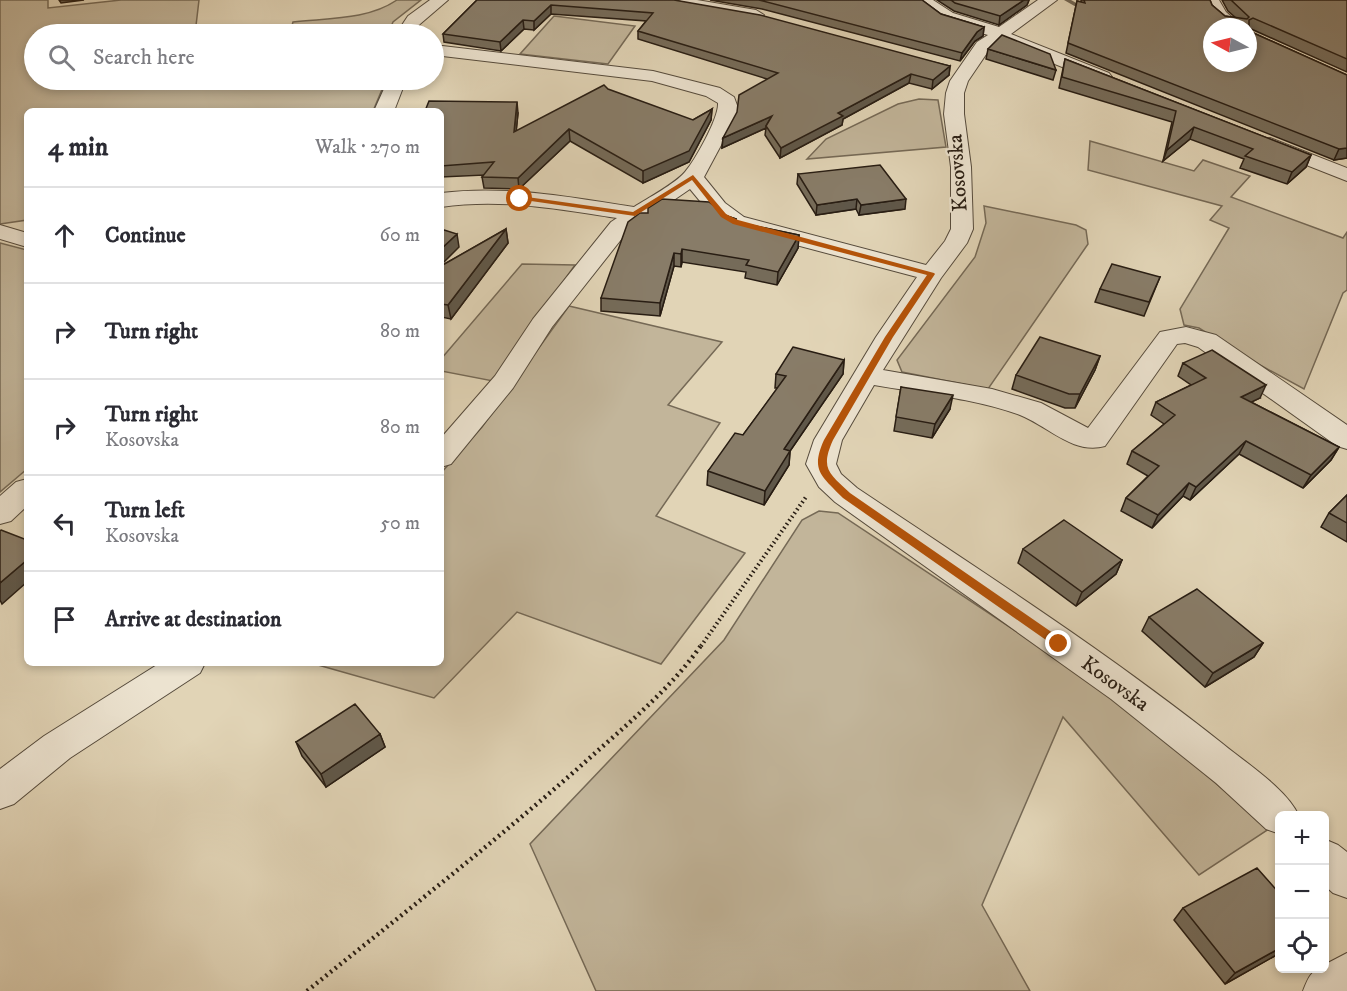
<!DOCTYPE html>
<meta charset="utf-8">
<style>
body{margin:0;font-family:"IM FELL DW Pica",serif;background:#f2f2f3;color:#2b2b33}
.controls{position:absolute;right:18px;bottom:18px;display:grid;overflow:hidden;border-radius:9px;box-shadow:0 3px 9px #0003}
.controls button{width:54px;height:54px;display:grid;place-items:center;padding:0;border:0;border-bottom:2px solid #e1e1e2;background:#fff;color:#2b2b33;font:30px sans-serif}
.compass{position:absolute;left:1203px;top:18px;width:54px;height:54px;border-radius:50%;background:#fff;box-shadow:0 3px 9px #0003;rotate:277deg}
.stop{position:absolute;width:18px;height:18px;margin:-14px;border:4px solid #b45309;border-radius:50%;background:#fff}
.stop.end{background:#b45309;border-color:#fff;box-shadow:0 2px 6px #0008}
.list{margin:0;padding:0;list-style:none}
h2{display:flex;justify-content:space-between;align-items:center;height:78px;margin:0;padding:0 24px;font-size:26px}
h2 small{font-size:20px;font-weight:400;color:#7c7c81}
.list li{display:grid;grid-template-columns:39px 1fr auto;gap:18px;align-items:center;box-sizing:border-box;height:96px;padding:0 24px;border-top:2px solid #e1e1e2}
.list b{display:block;font-size:22px;white-space:nowrap}
.list p{margin:0;font-size:20px;white-space:nowrap;color:#7c7c81}
.list em{font-size:20px;font-style:normal;color:#7c7c81}
.icon{flex:none;width:33px;height:33px;fill:none;stroke:currentColor;stroke-width:2;stroke-linecap:round;stroke-linejoin:round}
.map{position:relative;flex:none;width:1347px;height:991px;overflow:hidden}
.search{position:absolute;background:#fff;box-shadow:0 3px 9px #0003;left:24px;top:24px;width:420px;height:66px;display:flex;align-items:center;gap:15px;box-sizing:border-box;padding:0 21px;border-radius:33px;color:#7c7c81;font-size:22px}
.panel{position:absolute;background:#fff;box-shadow:0 3px 9px #0003;left:24px;top:108px;width:420px;height:558px;border-radius:9px}
.map>svg:first-child{display:block}
.green{fill:#c2b59a;stroke:#756956;stroke-width:1.5}
.lines{fill:none;stroke-linecap:round;stroke-linejoin:round}
.stream{fill:#716654;fill-rule:evenodd}
.minor-casing{stroke:#564b3c;stroke-width:2}
.path-far1{stroke:#281d13;stroke-width:4;stroke-dasharray:1.5 3;stroke-linecap:butt}
.path{stroke:#281d13;stroke-width:4.5;stroke-dasharray:2 4;stroke-linecap:butt}
.minor{fill:#ece3d0;fill-rule:evenodd}
.wall{fill:#756b59;stroke:#281d13;stroke-width:1.5}
.shaded-wall{fill:#5f5749;stroke:#281d13;stroke-width:1.5}
.building{fill:#887c68;stroke:#281d13;stroke-width:1.5;fill-rule:evenodd}
.route{fill:#b45309}
.labels{text-anchor:middle;dominant-baseline:central;stroke-width:4.5;stroke-linejoin:round;paint-order:stroke}
.street-label{font-size:21px;fill:#281d13;stroke:#ece3d0}
</style>
<div class="map">
<svg width="1347" height="991" viewBox="0 0 1347 991">
<rect width="100%" height="100%" fill="#e1d4b6"/>
<filter id="stains"><feTurbulence type="fractalNoise" baseFrequency=".00333" numOctaves="4"/><feColorMatrix values="0 0 0 0 .2 0 0 0 0 .09 0 0 0 0 .02 0 0 0 .5 -.17"/></filter>
<radialGradient id="worn" r=".72"><stop offset=".6" stop-color="#630" stop-opacity="0"/><stop offset="1" stop-color="#630" stop-opacity=".3"/></radialGradient>
<path class="green" d="M 0,0 L 48,0 L 48,8 L 121,0 L 199,0 L 195,34 L 34,34 L 34,80 L 386,80 L 373,111 L 27,111 L 27,220 L 0,224 Z
M 397,0 L 421,0 L 393,22 L 388,34 L 243,34 L 291,29 L 293,22 C 328,18 368,20 397,0 Z
M 554,16 L 635,26 L 608,64 L 520,54 Z
M 919,99 L 938,100 L 946,147 L 807,159 L 826,139 L 898,104 Z
M 1090,141 L 1194,171 L 1203,160 L 1250,176 L 1231,197 L 1343,238 L 1347,232 L 1347,290 L 1343,293 L 1304,389 L 1240,354 L 1199,328 L 1184,325 L 1180,309 L 1229,228 L 1210,220 L 1222,206 L 1088,170 Z
M 984,206 L 1076,225 L 1086,230 L 1088,244 L 988,389 L 902,372 L 897,360 L 975,257 L 986,223 Z
M 0,243 L 27,250 L 27,469 L 0,492 Z
M 522,264 L 575,265 L 493,381 L 441,371 L 441,359 Z
M 569,306 L 722,342 L 668,405 L 720,423 L 656,516 L 745,553 L 661,664 L 517,612 L 434,698 L 311,663 L 441,663 L 441,473 L 482,427 Z
M 819,511 L 838,513 L 1079,673 L 1155,731 L 1269,829 L 1199,875 L 1063,717 L 982,905 L 1030,991 L 596,991 L 530,844 L 724,640 L 802,520 Z"/>
<g class="lines">
<path class="stream" d="M 1064,0 L 1071,0 L 1090,11 L 1085,12 Z"/>
<defs>
<path id="minor" d="M 430,0 L 448,0 L 420,24 L 412,34 L 396,34 L 408,16 Z
M 660,0 L 697,0 L 756,10 L 764,15 L 756,20 L 668,5 Z
M 914,0 L 933,0 L 953,13 L 999,27 L 1038,0 L 1057,0 L 1011,34 L 1109,73 L 1112,77 L 1109,81 L 1097,81 L 1000,42 L 989,50 L 968,81 L 964,93 L 964,114 L 971,167 L 973,229 L 967,243 L 941,278 L 883,370 L 992,389 L 1041,403 L 1088,428 L 1160,332 L 1186,327 L 1216,335 L 1347,425 L 1347,449 L 1337,446 L 1198,347 L 1185,343 L 1177,344 L 1105,446 C 1073,455 1048,426 1020,415 C 977,399 920,393 874,385 L 842,440 L 836,464 L 841,474 L 857,488 C 981,571 1106,651 1223,744 C 1246,763 1287,789 1299,816 L 1280,816 L 1280,834 L 1266,829 L 1216,783 L 1111,699 L 835,502 L 819,487 L 806,464 L 814,440 L 876,337 L 917,277 L 728,227 L 709,212 L 690,189 L 627,232 L 552,327 L 513,388 L 451,464 L 441,467 L 441,438 L 495,376 L 533,319 L 611,222 L 617,218 C 558,209 501,198 441,207 L 441,193 C 506,185 569,197 634,207 C 648,198 675,184 685,172 C 695,160 719,118 718,103 L 706,96 L 652,81 L 434,55 L 434,45 L 653,71 L 720,88 L 734,97 L 738,108 L 734,121 L 704,177 L 725,203 L 744,217 L 926,265 L 945,241 L 951,229 L 951,167 L 944,114 L 946,93 L 950,81 L 977,42 L 988,35 L 941,21 Z
M 1203,0 L 1219,0 L 1226,12 L 1243,27 C 1218,27 1214,22 1203,0 Z
M 388,80 L 406,80 L 394,111 L 374,111 Z
M 1270,138 L 1347,168 L 1347,181 L 1263,148 L 1260,144 L 1263,140 Z
M 0,225 L 27,233 L 27,247 L 0,239 Z
M 27,479 L 27,506 L 11,521 L 0,524 L 0,496 L 16,482 Z
M 160,663 L 205,663 L 200,673 L 70,758 L 14,804 L 0,809 L 0,769 L 44,736 Z
M 1324,839 L 1338,845 L 1347,852 L 1347,898 L 1333,893 L 1324,885 Z
M 1347,953 L 1347,991 L 1303,991 C 1307,981 1311,968 1324,968 L 1324,965 Z"/>
</defs>
<use href="#minor" class="minor-casing"/>
<path class="path-far1" d="M 701,646 L 806,497"/>
<path class="path" d="M 307,991 C 400,916 495,842 584,763 C 625,726 671,689 702,644"/>
<use href="#minor" class="minor"/>
</g>
<path class="wall" d="M 477,0 L 674,0 L 950,66 L 949,75 L 932,89 L 909,83 L 843,119 L 842,125 L 780,158 L 765,135 L 766,128 L 722,148 L 723,138 L 767,79 L 638,39 L 638,31 L 646,21 L 551,14 L 534,30 L 524,29 L 501,51 L 444,42 L 443,34 Z
M 710,0 L 922,0 L 941,14 L 984,27 L 983,36 L 975,41 L 960,61 L 762,9 Z
M 937,0 L 1029,0 L 1027,5 L 999,25 L 954,11 Z
M 1081,0 L 1210,0 L 1212,5 L 1225,16 L 1236,18 L 1228,11 L 1222,0 L 1347,0 L 1347,72 L 1249,28 L 1249,31 L 1347,75 L 1347,158 L 1334,160 L 1066,53 L 1077,1 L 1081,2 Z
M 988,49 L 1056,70 L 1053,80 L 986,59 Z
M 1065,59 L 1311,155 L 1306,167 L 1287,184 L 1240,168 L 1244,159 L 1190,139 L 1163,161 L 1172,122 L 1059,88 Z
M 712,109 L 711,120 L 689,162 L 643,183 L 570,141 L 519,189 L 484,188 L 482,177 L 484,175 L 441,177 L 441,111 L 518,113 L 516,131 L 693,120 Z
M 798,174 L 905,209 L 859,215 L 856,209 L 816,215 L 797,184 Z
M 727,216 L 736,219 L 736,222 L 799,235 L 798,248 L 777,285 L 745,278 L 746,272 L 682,262 L 681,267 L 674,266 L 660,316 L 601,311 L 601,298 Z
M 506,229 L 508,243 L 451,319 L 441,317 L 441,266 Z
M 1160,277 L 1144,316 L 1095,302 L 1100,289 Z
M 1100,356 L 1095,370 L 1075,408 L 1065,408 L 1012,389 L 1016,375 Z
M 844,360 L 843,374 L 790,451 L 789,465 L 764,505 L 707,485 L 708,471 L 743,435 L 778,388 L 775,388 L 776,374 Z
M 1183,363 L 1260,398 L 1251,402 L 1339,447 L 1331,460 L 1303,488 L 1239,454 L 1190,500 L 1183,496 L 1152,528 L 1121,511 L 1126,498 L 1148,476 L 1127,464 L 1132,451 L 1164,424 L 1151,415 L 1156,402 L 1191,385 L 1178,376 Z
M 901,387 L 950,409 L 932,438 L 894,431 Z
M 1347,495 L 1347,542 L 1321,527 L 1329,513 Z
M 1023,549 L 1122,560 L 1116,574 L 1076,606 L 1018,563 Z
M 1149,617 L 1263,643 L 1254,657 L 1205,687 L 1142,631 Z
M 380,734 L 385,747 L 326,787 L 302,756 L 296,742 Z
M 1280,894 L 1280,953 L 1225,984 L 1174,920 L 1183,908 Z"/>
<path class="shaded-wall" d="M 59,0 L 84,0 L 61,3 Z
M 1024,0 L 1029,0 L 1027,5 L 999,25 L 1000,16 Z
M 551,5 L 551,14 L 534,30 L 534,21 Z
M 523,20 L 524,29 L 501,51 L 500,42 Z
M 984,27 L 983,36 L 975,41 L 960,61 L 962,53 L 977,32 Z
M 950,66 L 949,75 L 932,89 L 933,80 Z
M 911,74 L 909,83 L 843,119 L 842,125 L 780,158 L 781,148 L 838,113 Z
M 517,102 L 518,113 L 515,144 L 514,132 Z
M 712,109 L 711,120 L 689,162 L 643,183 L 643,171 Z
M 772,116 L 766,126 L 766,128 L 722,148 L 723,138 Z
M 1194,127 L 1190,139 L 1163,161 L 1167,150 Z
M 569,129 L 570,141 L 519,189 L 518,178 Z
M 1347,148 L 1347,158 L 1334,160 L 1339,149 Z
M 1311,155 L 1306,167 L 1287,184 L 1292,172 Z
M 857,199 L 856,209 L 816,215 L 817,205 Z
M 906,199 L 905,209 L 859,215 L 861,205 Z
M 506,229 L 508,243 L 451,319 L 448,305 Z
M 457,234 L 459,247 L 441,265 L 441,249 Z
M 799,235 L 798,248 L 777,285 L 778,272 Z
M 682,249 L 682,262 L 681,267 L 681,254 Z
M 674,253 L 674,266 L 660,316 L 660,303 Z
M 1100,356 L 1095,370 L 1075,408 L 1080,394 Z
M 844,360 L 843,374 L 790,451 L 789,465 L 764,505 L 765,491 L 784,449 Z
M 1266,385 L 1260,398 L 1235,410 L 1241,397 Z
M 953,395 L 950,409 L 932,438 L 935,424 Z
M 1246,441 L 1239,454 L 1190,500 L 1196,487 Z
M 1339,447 L 1331,460 L 1303,488 L 1311,475 Z
M 1189,483 L 1183,496 L 1152,528 L 1158,515 Z
M 27,560 L 27,582 L 2,604 L 0,600 L 0,583 Z
M 1122,560 L 1116,574 L 1076,606 L 1082,592 Z
M 1263,643 L 1254,657 L 1205,687 L 1213,673 Z
M 380,734 L 385,747 L 326,787 L 321,774 Z
M 1280,948 L 1280,953 L 1225,984 L 1235,973 Z"/>
<path class="building" d="M 477,0 L 674,0 L 760,15 L 950,66 L 933,80 L 911,74 L 838,113 L 843,116 L 781,148 L 766,126 L 772,116 L 723,138 L 737,112 L 739,95 L 778,73 L 638,31 L 653,13 L 551,5 L 534,21 L 523,20 L 500,42 L 443,34 Z
M 759,0 L 922,0 L 941,14 L 984,27 L 977,32 L 962,53 Z
M 951,0 L 1024,0 L 1000,16 L 955,3 Z
M 1084,0 L 1210,0 L 1212,5 L 1225,16 L 1247,19 L 1249,17 L 1231,0 L 1347,0 L 1347,59 L 1253,18 L 1249,20 L 1249,31 L 1347,75 L 1347,148 L 1339,149 L 1068,43 L 1077,1 L 1085,3 ZM 1212,27 L 1248,27 L 1248,63 L 1212,63 Z
M 1002,35 L 1050,54 L 1056,70 L 988,49 Z
M 1065,59 L 1311,155 L 1292,172 L 1245,156 L 1253,149 L 1194,127 L 1167,150 L 1176,111 L 1062,77 Z
M 604,85 L 608,89 L 693,120 L 712,109 L 689,151 L 643,171 L 569,129 L 518,178 L 482,177 L 494,162 L 441,166 L 441,111 L 425,111 L 429,101 L 517,102 L 514,132 Z
M 880,165 L 906,199 L 861,205 L 857,199 L 817,205 L 798,174 Z
M 662,199 L 709,202 L 727,216 L 736,219 L 734,222 L 799,235 L 778,272 L 746,265 L 749,260 L 682,249 L 681,254 L 674,253 L 660,303 L 601,298 L 628,222 L 640,213 L 648,213 L 648,208 Z
M 441,229 L 457,234 L 441,249 Z
M 506,229 L 448,305 L 441,304 L 441,266 Z
M 1112,264 L 1160,277 L 1149,302 L 1100,289 Z
M 1040,337 L 1100,356 L 1080,394 L 1069,394 L 1016,375 Z
M 793,347 L 844,360 L 784,449 L 790,451 L 765,491 L 708,471 L 735,433 L 743,435 L 786,376 L 776,374 Z
M 1212,350 L 1266,385 L 1241,397 L 1339,447 L 1311,475 L 1246,441 L 1196,487 L 1189,483 L 1158,515 L 1126,498 L 1159,466 L 1132,451 L 1175,415 L 1156,402 L 1206,378 L 1183,363 Z
M 901,387 L 953,395 L 935,424 L 896,417 Z
M 1347,495 L 1347,523 L 1329,513 Z
M 1064,520 L 1122,560 L 1082,592 L 1023,549 Z
M 1,530 L 27,540 L 27,560 L 0,583 L 0,531 Z
M 1197,589 L 1263,643 L 1213,673 L 1149,617 Z
M 355,704 L 380,734 L 321,774 L 296,742 Z
M 1257,868 L 1280,894 L 1280,948 L 1235,973 L 1183,908 Z"/>
<path class="route" d="M 693,175 L 726,214 L 738,220 L 934,273 L 935,274 L 893,337 L 833,440 C 820,469 829,473 850,493 L 1063,640 L 1063,647 L 1056,647 L 843,498 C 822,476 810,471 824,440 L 885,337 L 927,275 L 733,224 L 721,217 L 692,180 L 635,216 L 517,199 L 520,196 L 633,212 Z"/>
<g class="labels">
<g class="street-label">
<text transform="translate(958 173) rotate(-94)">Kosovska</text>
<text transform="translate(1115 684) rotate(36)">Kosovska</text>
</g>
</g>
<rect width="100%" height="100%" filter="url(#stains)"/>
<rect width="100%" height="100%" fill="url(#worn)"/>
</svg>
<div class="controls">
<button>+</button>
<button>−</button>
<button><svg class="icon" aria-label="locate" viewBox="0 0 24 24"><circle cx="12" cy="12" r="6"/><path d="M12 2v4M12 18v4M2 12h4M18 12h4"/></svg></button>
</div>
<svg class="compass" viewBox="-18 -18 36 36"><path d="M0-13l5 13h-10z" fill="#e53935"/><path d="M0 13l5-13h-10z" fill="#7c7c81"/></svg>
<div class="stop" style="left:520px;top:199px"></div>
<div class="stop end" style="left:1059px;top:644px"></div>
<div class="search"><svg class="icon" aria-label="search" viewBox="0 0 24 24"><circle cx="10" cy="10" r="6"/><path d="M15 15l6 6"/></svg>Search here</div>
<section class="panel">
<h2>4 min<small>Walk · 270 m</small></h2>
<ul class="list">
<li><svg class="icon" aria-label="ahead" viewBox="0 0 24 24"><path d="M12 20V5M6 11l6-6 6 6"/></svg><div><b>Continue</b></div><em>60 m</em></li>
<li><svg class="icon" aria-label="right" viewBox="0 0 24 24"><path d="M7 20v-9h11M14 6l5 5-5 5"/></svg><div><b>Turn right</b></div><em>80 m</em></li>
<li><svg class="icon" aria-label="right" viewBox="0 0 24 24"><path d="M7 20v-9h11M14 6l5 5-5 5"/></svg><div><b>Turn right</b><p>Kosovska</p></div><em>80 m</em></li>
<li><svg class="icon" aria-label="left" viewBox="0 0 24 24"><path d="M17 20v-9H6M10 6l-5 5 5 5"/></svg><div><b>Turn left</b><p>Kosovska</p></div><em>50 m</em></li>
<li><svg class="icon" aria-label="arrive" viewBox="0 0 24 24"><path d="M6 21V4h12l-3 4 3 4H6"/></svg><div><b>Arrive at destination</b></div></li>
</ul>
</section>
</div>
